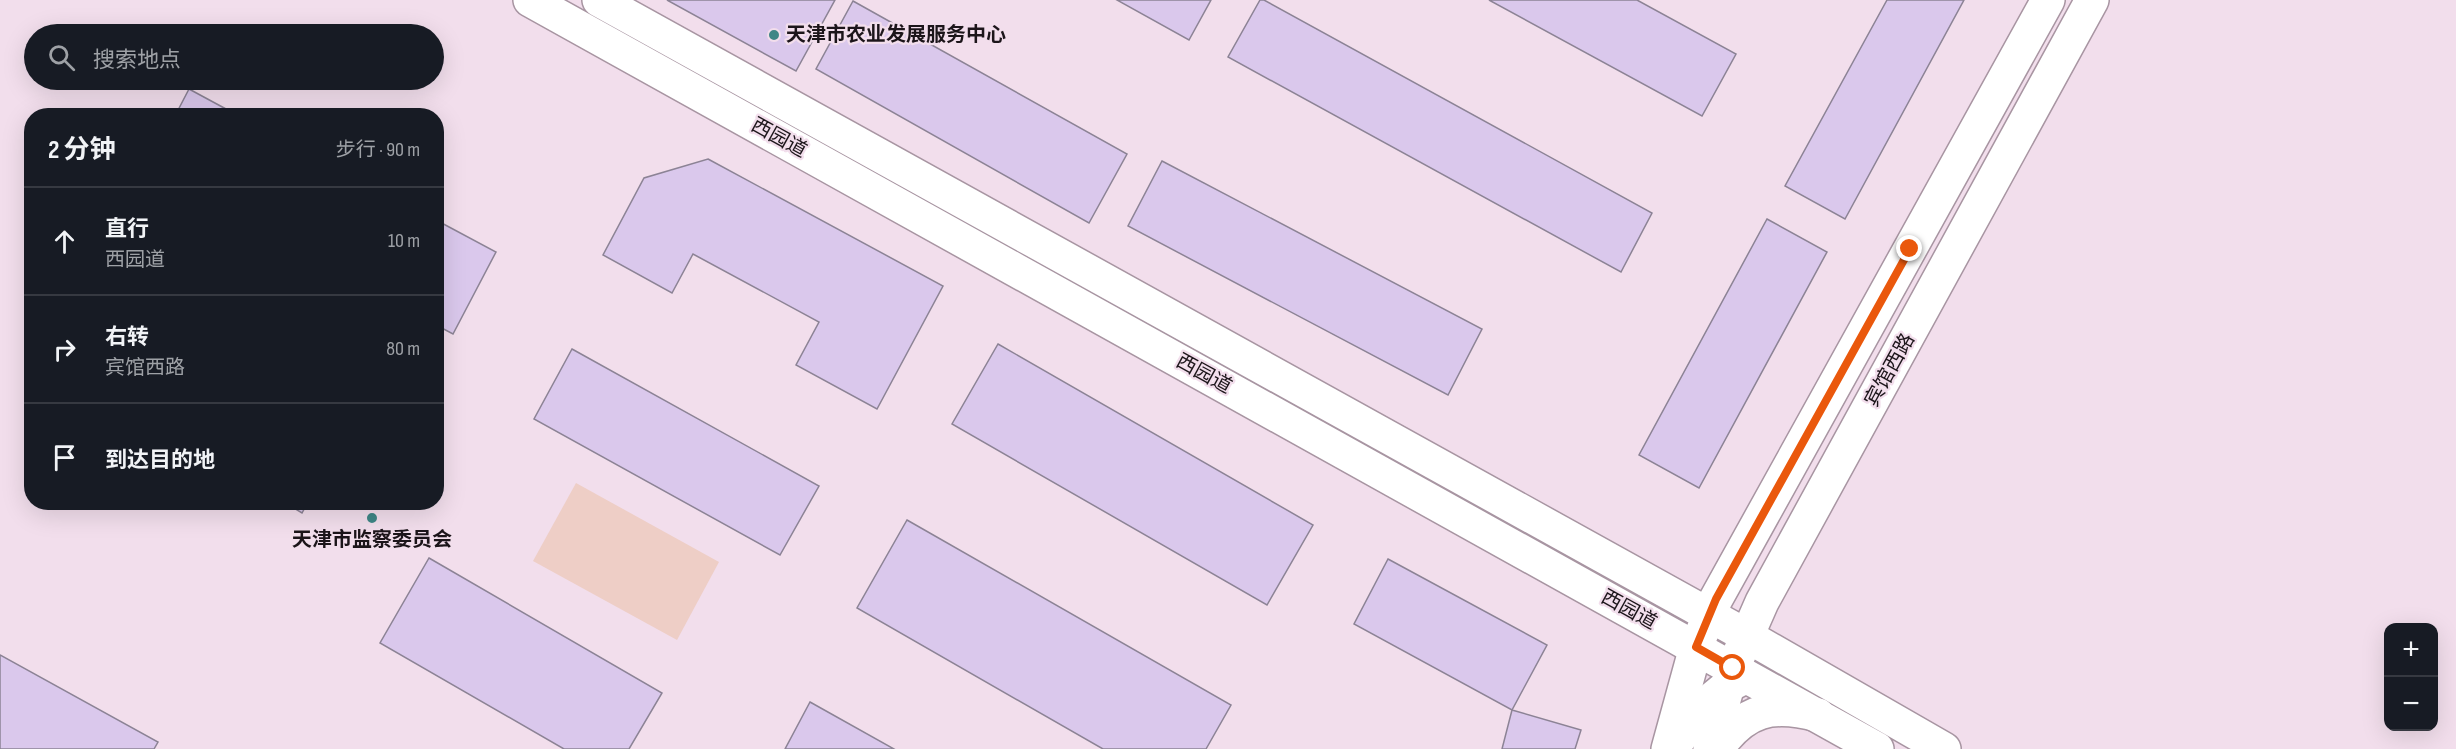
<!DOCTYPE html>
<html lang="zh">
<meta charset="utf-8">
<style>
body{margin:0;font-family:"Sofia Sans Condensed","Noto Sans SC",sans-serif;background:#20242c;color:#f1f3f6}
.controls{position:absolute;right:18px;bottom:18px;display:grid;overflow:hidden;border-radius:12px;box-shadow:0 6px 24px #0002}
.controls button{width:54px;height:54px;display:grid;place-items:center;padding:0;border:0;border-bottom:2px solid #363941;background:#171b24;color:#f1f3f6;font:30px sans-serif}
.stop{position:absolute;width:18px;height:18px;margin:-14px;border:4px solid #ea580c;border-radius:50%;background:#fff}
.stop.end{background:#ea580c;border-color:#fff;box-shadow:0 2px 6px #0008}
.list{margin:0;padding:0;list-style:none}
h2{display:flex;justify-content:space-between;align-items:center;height:78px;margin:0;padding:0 24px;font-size:26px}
h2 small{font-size:20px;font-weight:400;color:#9ea1a6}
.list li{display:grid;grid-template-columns:39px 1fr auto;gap:18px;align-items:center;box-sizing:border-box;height:108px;padding:0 24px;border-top:2px solid #363941}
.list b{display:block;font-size:22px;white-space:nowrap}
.list p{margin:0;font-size:20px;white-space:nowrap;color:#9ea1a6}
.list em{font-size:20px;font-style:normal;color:#9ea1a6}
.icon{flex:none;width:33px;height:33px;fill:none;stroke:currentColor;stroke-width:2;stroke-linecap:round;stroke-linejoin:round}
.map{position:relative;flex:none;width:2456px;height:749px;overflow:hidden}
.search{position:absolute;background:#171b24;box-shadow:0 6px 24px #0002;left:24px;top:24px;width:420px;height:66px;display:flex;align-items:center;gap:15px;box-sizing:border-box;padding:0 21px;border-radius:33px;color:#9ea1a6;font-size:22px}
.panel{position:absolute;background:#171b24;box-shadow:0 6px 24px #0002;left:24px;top:108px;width:420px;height:402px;border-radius:24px}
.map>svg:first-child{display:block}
.green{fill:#eecec6}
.building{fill:#dac8ec;stroke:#8c8395;stroke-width:1.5}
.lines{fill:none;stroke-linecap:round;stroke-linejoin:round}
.tertiary-casing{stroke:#a895a2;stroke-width:36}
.secondary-casing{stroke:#a895a2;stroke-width:36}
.tertiary{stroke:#fff;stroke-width:33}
.secondary{stroke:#fff;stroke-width:33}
.route{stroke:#ea580c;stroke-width:8}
.poi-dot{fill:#3e8686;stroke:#f2deec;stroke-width:2}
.labels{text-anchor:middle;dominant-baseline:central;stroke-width:4.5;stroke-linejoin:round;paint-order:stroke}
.poi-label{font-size:20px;font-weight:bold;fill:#1c151a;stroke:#f2deec;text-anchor:start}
.street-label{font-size:20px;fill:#1c151a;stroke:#f2deec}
</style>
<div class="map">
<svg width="2456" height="749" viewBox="0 0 2456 749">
<rect width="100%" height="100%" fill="#f2deec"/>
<path class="green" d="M 576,483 L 719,562 L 677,640 L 533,561 Z"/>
<path class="building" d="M 667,0 L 835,0 L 796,71 Z
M 1117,0 L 1211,0 L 1189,40 Z
M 1260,0 L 1264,0 L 1652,213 L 1621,272 L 1228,57 Z
M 1489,0 L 1637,0 L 1736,54 L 1702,116 Z
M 1887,0 L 1964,0 L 1845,219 L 1785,186 Z
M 853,1 L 1127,154 L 1089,223 L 816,69 Z
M 189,89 L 239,116 L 175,116 Z
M 708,159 L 943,286 L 877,409 L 796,365 L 819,322 L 693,254 L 672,293 L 603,255 L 644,178 Z
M 1162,161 L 1482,329 L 1448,395 L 1128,226 Z
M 1767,219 L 1827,252 L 1699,488 L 1639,455 Z
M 436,220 L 496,252 L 453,334 L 436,325 Z
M 998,344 L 1313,525 L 1267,605 L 952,424 Z
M 572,349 L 819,486 L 780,555 L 534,419 Z
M 284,502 L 308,502 L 302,513 Z
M 907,520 L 1231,705 L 1206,749 L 1103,749 L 857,608 Z
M 429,558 L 662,693 L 629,749 L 564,749 L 380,643 Z
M 1388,559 L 1547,645 L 1512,710 L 1354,624 Z
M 0,655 L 158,742 L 154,749 L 0,749 Z
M 810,702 L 894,749 L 785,749 Z
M 1512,710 L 1581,730 L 1575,749 L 1502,749 Z"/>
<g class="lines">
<defs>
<path id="tertiary" d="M 530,0 L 1877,749
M 599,0 L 1747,636 L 1944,749
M 1672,749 C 1692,720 1710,693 1743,678"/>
<path id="secondary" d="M 1668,749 L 1696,647 L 1716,599 L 2048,0
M 1710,749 L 1733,668 L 1762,602 L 2092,0
M 1717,749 C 1745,709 1772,703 1818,715"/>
</defs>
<use href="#tertiary" class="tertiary-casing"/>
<use href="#secondary" class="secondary-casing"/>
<use href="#tertiary" class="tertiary"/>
<use href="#secondary" class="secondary"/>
</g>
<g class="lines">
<path class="route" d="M 1733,668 L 1696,647 L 1716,599 L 1910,249"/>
</g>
<g class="poi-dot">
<circle cx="774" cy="35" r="6"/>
<circle cx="372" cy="518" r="6"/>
</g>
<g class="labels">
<g class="poi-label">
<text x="786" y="35">天津市农业发展服务中心</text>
<text x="372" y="540" text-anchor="middle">天津市监察委员会</text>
</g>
<g class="street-label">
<text transform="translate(779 138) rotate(29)">西园道</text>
<text transform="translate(1890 370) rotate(-61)">宾馆西路</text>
<text transform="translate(1204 374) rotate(29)">西园道</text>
<text transform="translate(1629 610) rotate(29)">西园道</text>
</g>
</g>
</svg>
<div class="controls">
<button>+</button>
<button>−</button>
</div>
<div class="stop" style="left:1733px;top:668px"></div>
<div class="stop end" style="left:1910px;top:249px"></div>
<div class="search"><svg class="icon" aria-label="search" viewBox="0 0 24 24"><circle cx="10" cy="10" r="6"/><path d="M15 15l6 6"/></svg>搜索地点</div>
<section class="panel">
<h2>2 分钟<small>步行 · 90 m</small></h2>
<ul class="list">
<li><svg class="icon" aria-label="ahead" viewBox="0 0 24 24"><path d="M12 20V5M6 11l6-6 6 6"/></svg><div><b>直行</b><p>西园道</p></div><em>10 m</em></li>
<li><svg class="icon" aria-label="right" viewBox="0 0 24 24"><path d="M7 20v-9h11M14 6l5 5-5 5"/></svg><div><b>右转</b><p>宾馆西路</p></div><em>80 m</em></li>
<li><svg class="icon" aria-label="arrive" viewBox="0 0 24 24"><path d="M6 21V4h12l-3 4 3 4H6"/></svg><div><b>到达目的地</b></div></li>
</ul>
</section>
</div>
